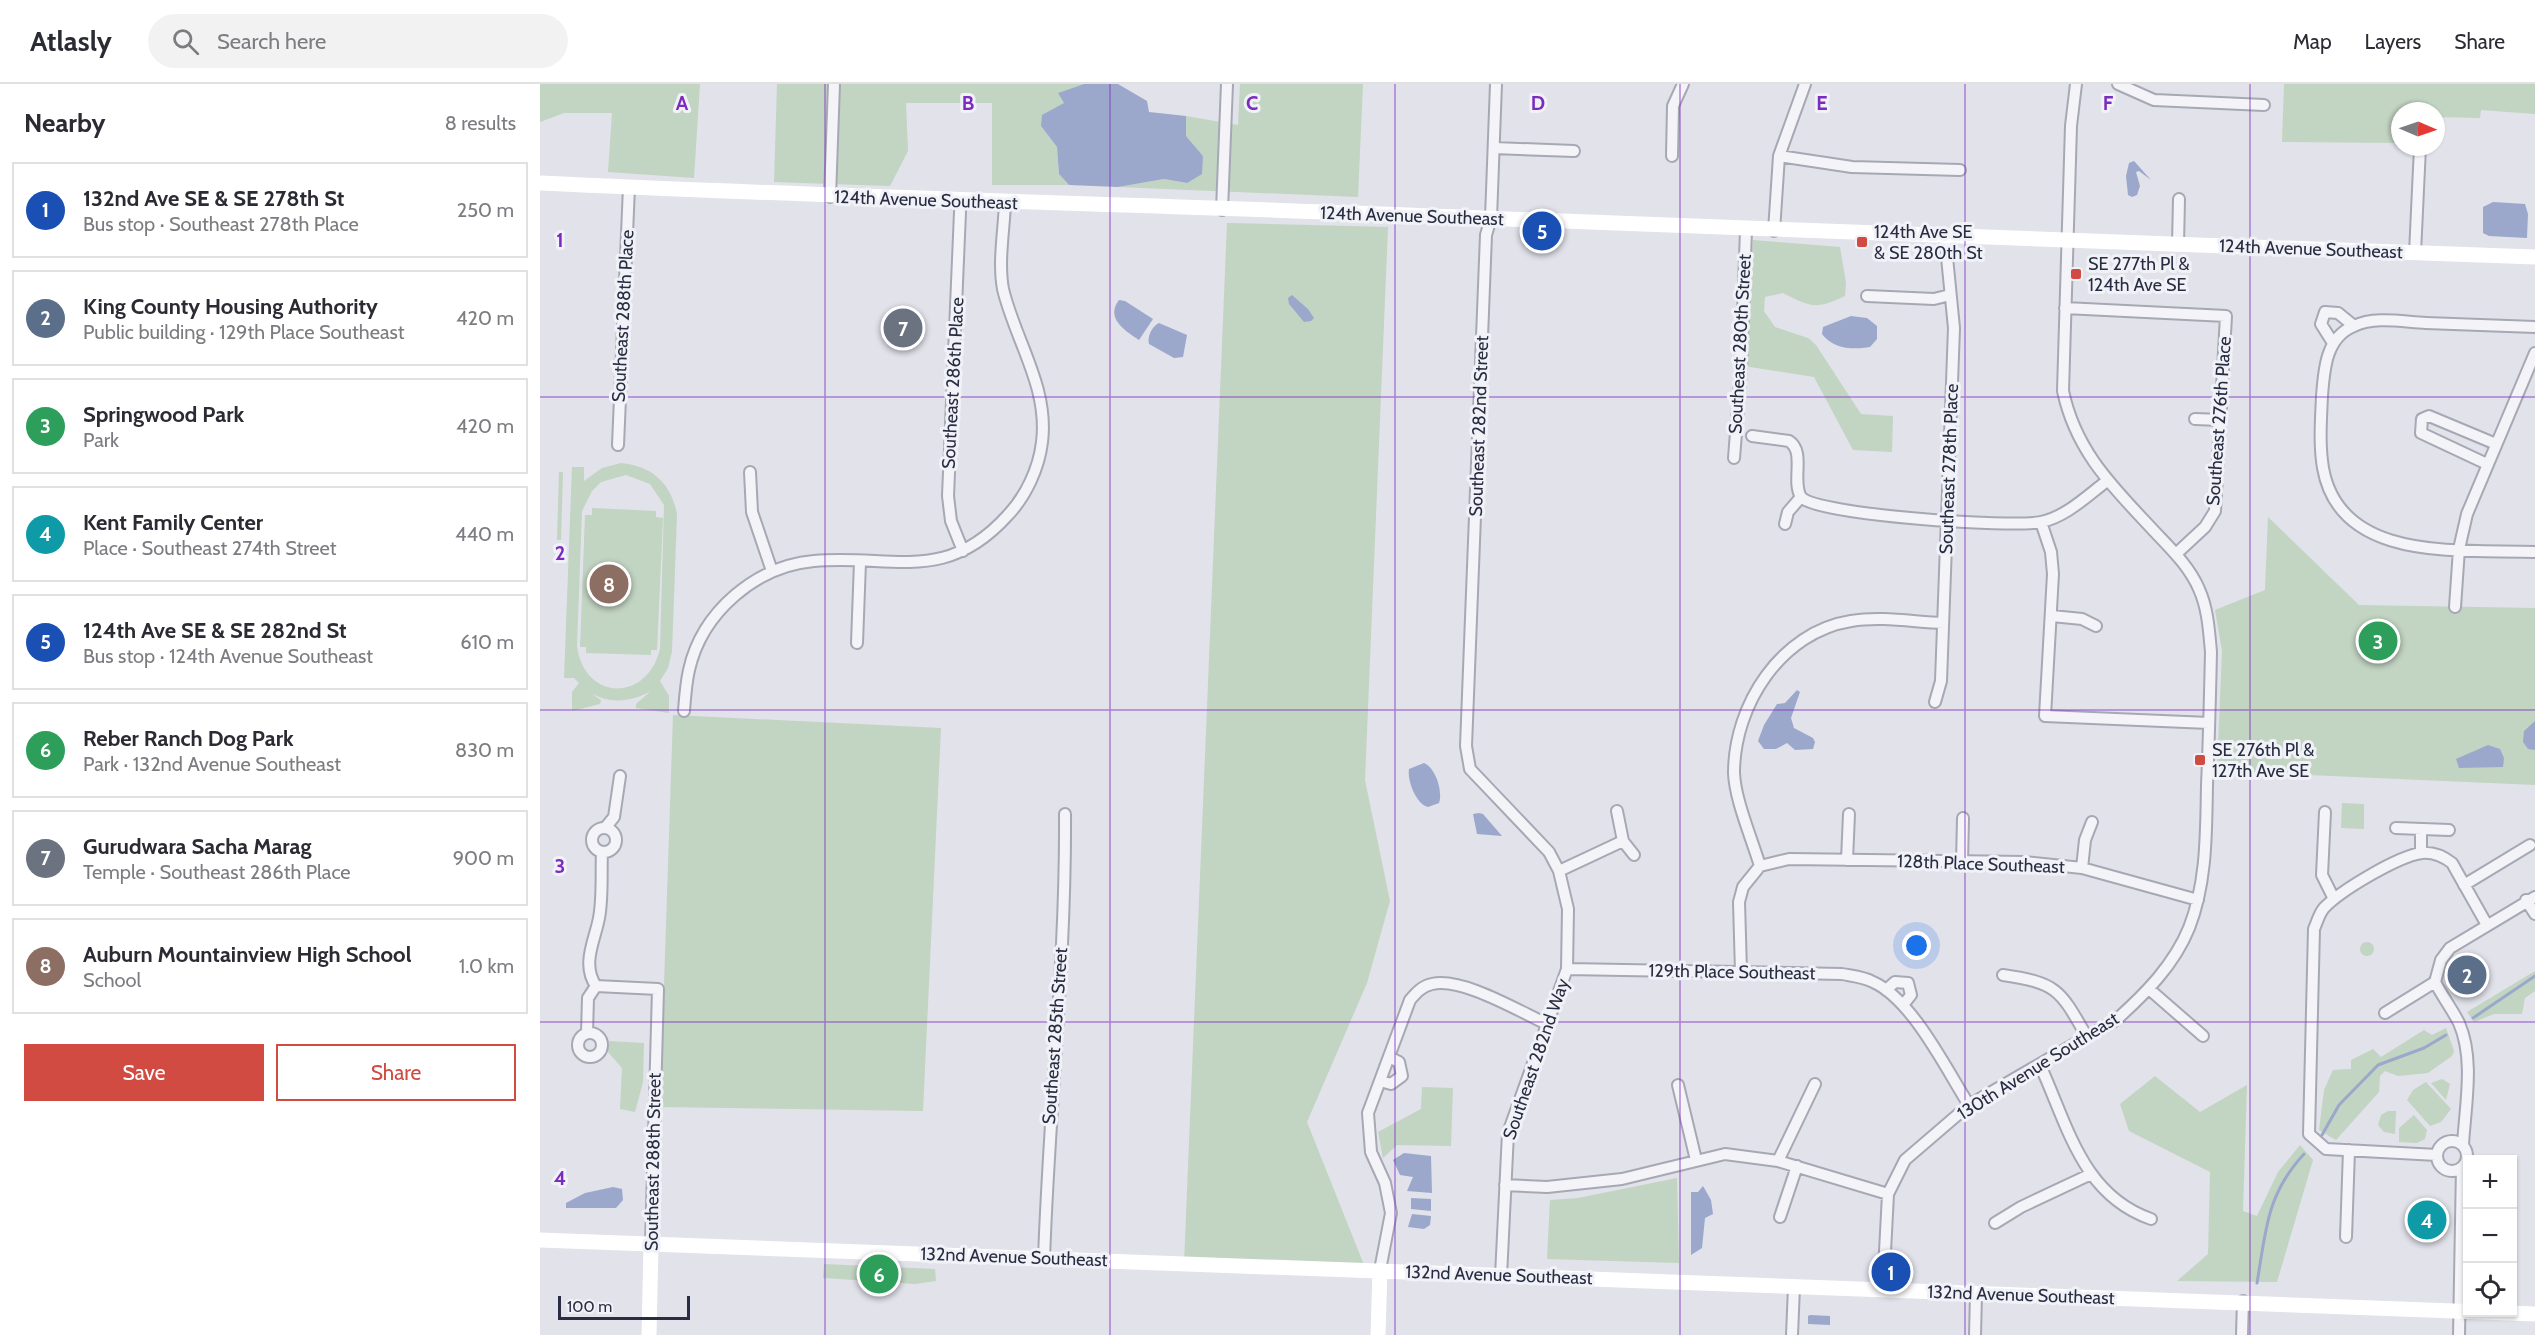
<!DOCTYPE html>
<meta charset="utf-8">
<style>
body{margin:0;font-family:Cabin,sans-serif;background:#f2f2f3;color:#2b2b33}
.controls{position:absolute;right:18px;bottom:18px;display:grid;overflow:hidden;border-radius:0px;box-shadow:0 2px 4px #0004}
.controls button{width:54px;height:54px;display:grid;place-items:center;padding:0;border:0;border-bottom:2px solid #e1e1e2;background:#fff;color:#2b2b33;font:30px sans-serif}
.compass{position:absolute;left:1851px;top:18px;width:54px;height:54px;border-radius:50%;background:#fff;box-shadow:0 2px 4px #0004;rotate:92deg}
.scale{position:absolute;left:18px;bottom:15px;width:132px;box-sizing:border-box;padding-left:6px;border:3px solid #292d42;border-top:0;font-size:16px;line-height:21px;white-space:nowrap;color:#292d42;-webkit-text-stroke:4px #f0f2f7;paint-order:stroke}
.you{position:absolute;left:1377px;top:862px;width:21px;height:21px;margin:-15px;border:4px solid #fff;border-radius:50%;background:#1a73e8;box-shadow:0 0 0 9px #1a73e833}
.badge{display:grid;place-items:center;width:39px;height:39px;border-radius:50%;background:#d24b43;color:#fff;font-size:20px;font-weight:700}
.pin{position:absolute;translate:-50% -50%;border:3px solid #fff;box-shadow:0 2px 6px #0006}
.list{margin:0;padding:0;list-style:none}
h2{display:flex;justify-content:space-between;align-items:center;height:78px;margin:0;padding:0 24px;font-size:26px}
h2 small{font-size:20px;font-weight:400;color:#7c7c81}
.list li{display:grid;grid-template-columns:39px 1fr auto;gap:18px;align-items:center;box-sizing:border-box;height:96px;margin:0 12px 12px;padding:0 12px;border:2px solid #e1e1e2;border-radius:0px}
.list b{display:block;font-size:22px;white-space:nowrap}
.list p{margin:0;font-size:20px;white-space:nowrap;color:#7c7c81}
.list em{font-size:20px;font-style:normal;color:#7c7c81}
.actions{display:flex;gap:12px;padding:18px 24px}
.actions a{flex:1;padding:14px 0;border:2px solid #d24b43;border-radius:0px;text-align:center;font-size:21px;color:#d24b43}
.actions .main{background:#d24b43;color:#fff}
.icon{flex:none;width:33px;height:33px;fill:none;stroke:currentColor;stroke-width:2;stroke-linecap:round;stroke-linejoin:round}
.map{position:relative;flex:none;width:1995px;height:1251px;overflow:hidden}
header{display:flex;align-items:center;gap:36px;box-sizing:border-box;height:84px;padding:0 30px;background:#fff;border-bottom:2px solid #e1e1e2}
header strong{font-size:28px}
nav{display:flex;gap:33px;margin-inline-start:auto;font-size:21px}
.search{width:420px;height:54px;background:#f2f2f3;display:flex;align-items:center;gap:15px;box-sizing:border-box;padding:0 21px;border-radius:33px;color:#7c7c81;font-size:22px}
main{display:flex}
aside{flex:1;background:#fff}
.map>svg:first-child{display:block}
.green{fill:#c2d4c2;fill-rule:evenodd}
.water{fill:#9ba8cb}
.lines{fill:none;stroke-linecap:round;stroke-linejoin:round}
.stream{stroke:#9ba8cb;stroke-width:3}
.street-casing{stroke:#a6a8b4;stroke-width:14}
.street{stroke:#f4f4f8;stroke-width:10}
.secondary{stroke:#fff;stroke-width:15}
.grid{fill:none;stroke:#7b2cbf;stroke-width:1.5;stroke-opacity:0.55}
.poi-dot{fill:#d24b43;stroke:#f0f2f7;stroke-width:2}
.labels{text-anchor:middle;dominant-baseline:central;stroke-width:6;stroke-linejoin:round;paint-order:stroke}
.street-label{font-size:18px;fill:#292d42;stroke:#f0f2f7}
.poi-label{font-size:18px;fill:#292d42;stroke:#f0f2f7;text-anchor:start}
.grid-label{font-size:20px;text-anchor:middle;font-weight:bold;fill:#7b2cbf;stroke:#f0f2f7;stroke-width:6;stroke-linejoin:round;paint-order:stroke}
</style>
<header>
<strong>Atlasly</strong>
<div class="search"><svg class="icon" aria-label="search" viewBox="0 0 24 24"><circle cx="10" cy="10" r="6"/><path d="M15 15l6 6"/></svg>Search here</div>
<nav><a>Map</a><a>Layers</a><a>Share</a></nav>
</header>
<main>
<aside>
<h2>Nearby<small>8 results</small></h2>
<ul class="list">
<li><span class="badge" style="background:#1a4fb4">1</span><div><b>132nd Ave SE &amp; SE 278th St</b><p>Bus stop · Southeast 278th Place</p></div><em>250 m</em></li>
<li><span class="badge" style="background:#5c6f8a">2</span><div><b>King County Housing Authority</b><p>Public building · 129th Place Southeast</p></div><em>420 m</em></li>
<li><span class="badge" style="background:#2e9e5b">3</span><div><b>Springwood Park</b><p>Park</p></div><em>420 m</em></li>
<li><span class="badge" style="background:#0f9aa8">4</span><div><b>Kent Family Center</b><p>Place · Southeast 274th Street</p></div><em>440 m</em></li>
<li><span class="badge" style="background:#1a4fb4">5</span><div><b>124th Ave SE &amp; SE 282nd St</b><p>Bus stop · 124th Avenue Southeast</p></div><em>610 m</em></li>
<li><span class="badge" style="background:#2e9e5b">6</span><div><b>Reber Ranch Dog Park</b><p>Park · 132nd Avenue Southeast</p></div><em>830 m</em></li>
<li><span class="badge" style="background:#6b7280">7</span><div><b>Gurudwara Sacha Marag</b><p>Temple · Southeast 286th Place</p></div><em>900 m</em></li>
<li><span class="badge" style="background:#8d6e63">8</span><div><b>Auburn Mountainview High School</b><p>School</p></div><em>1.0 km</em></li>
</ul>
<div class="actions"><a class="main">Save</a><a>Share</a></div>
</aside>
<div class="map">
<svg width="1995" height="1251" viewBox="0 0 1995 1251">
<rect width="100%" height="100%" fill="#e1e2ea"/>
<path class="green" d="M 0,0 L 160,0 L 154,94 L 68,88 L 72,29 L 24,29 L 0,38 Z
M 237,0 L 544,0 L 518,9 L 524,19 L 501,42 L 517,63 L 519,90 L 529,101 L 452,101 L 452,19 L 366,19 L 368,67 L 350,102 L 234,98 Z
M 700,0 L 823,0 L 818,113 L 578,103 L 624,95 L 647,99 L 663,72 L 646,52 L 646,32 L 698,41 Z
M 1744,0 L 1995,0 L 1995,30 L 1941,26 L 1940,34 L 1896,33 L 1896,27 L 1860,27 L 1860,59 L 1742,58 Z
M 687,139 L 848,143 L 825,696 L 850,817 L 827,899 L 767,1038 L 826,1186 L 644,1180 Z
M 1213,156 L 1300,163 L 1306,199 L 1305,212 C 1275,226 1271,223 1243,209 L 1225,213 L 1224,227 L 1235,243 L 1268,254 L 1276,261 L 1321,330 L 1353,332 L 1352,368 L 1313,366 L 1274,293 L 1204,282 Z
M 81,379 C 112,382 131,399 137,430 L 132,568 L 128,584 L 120,597 L 129,612 L 129,629 L 96,624 L 96,620 L 111,607 C 91,618 72,620 52,610 L 61,616 L 60,620 L 32,627 L 32,608 L 39,599 L 34,594 L 24,594 L 32,383 L 44,383 L 44,397 L 62,384 ZM 86,391 L 110,400 L 124,421 L 120,565 C 107,619 44,617 37,562 L 42,427 L 52,407 L 61,398 Z
M 19,388 L 23,388 L 21,456 L 17,456 Z
M 52,424 L 116,427 L 116,433 L 123,434 L 117,566 L 111,566 L 111,571 L 46,569 L 46,563 L 40,563 L 45,431 L 52,431 Z
M 1728,433 L 1819,521 L 1995,524 L 1995,701 L 1677,687 L 1682,567 L 1675,526 L 1725,506 Z
M 133,631 L 401,644 L 383,1027 L 120,1023 Z
M 1802,719 L 1824,720 L 1824,745 L 1801,744 Z
M1820 865a7 7 0 1 1 14 0a7 7 0 1 1-14 0Z
M 1995,887 L 1995,907 L 1985,914 L 1982,930 L 1954,930 L 1934,938 L 1927,928 Z
M 1906,944 L 1914,967 L 1912,972 L 1888,989 L 1858,992 L 1845,987 L 1840,992 L 1839,1008 L 1796,1056 L 1779,1046 L 1784,1006 L 1793,986 L 1811,985 L 1811,976 L 1833,965 L 1841,973 L 1884,946 L 1892,951 Z
M 69,957 L 104,959 L 103,998 L 95,1028 L 80,1025 L 82,984 L 68,968 Z
M 1615,992 L 1660,1028 L 1707,1001 L 1703,1127 L 1717,1132 L 1738,1088 L 1760,1061 L 1773,1076 L 1737,1198 L 1637,1197 L 1668,1170 L 1670,1088 L 1589,1047 L 1580,1020 Z
M 1902,995 L 1910,1000 L 1906,1016 L 1891,999 Z
M 1886,998 L 1911,1025 L 1901,1038 L 1890,1042 L 1867,1016 L 1873,1006 Z
M 882,1003 L 913,1004 L 911,1062 L 857,1061 L 843,1074 L 838,1048 L 881,1025 Z
M 1848,1027 L 1856,1027 L 1855,1050 L 1844,1048 L 1838,1041 L 1841,1031 Z
M 1874,1031 L 1887,1046 L 1885,1055 L 1877,1059 L 1859,1058 L 1859,1044 Z
M 1137,1094 L 1139,1179 L 1007,1175 L 1010,1116 L 1038,1114 Z
M 284,1180 L 395,1185 L 396,1197 L 375,1200 L 283,1194 Z"/>
<path class="water" d="M 544,0 L 578,0 L 607,17 L 609,28 L 646,32 L 646,52 L 663,72 L 662,90 L 647,99 L 624,95 L 578,103 L 529,101 L 519,90 L 517,63 L 501,42 L 502,31 L 524,19 L 518,9 Z
M 1594,77 L 1611,96 L 1599,87 L 1596,88 L 1600,102 L 1597,111 L 1592,113 L 1588,111 L 1586,92 L 1589,79 Z
M 1953,118 L 1985,120 L 1988,130 L 1987,154 L 1949,152 L 1943,149 L 1943,123 Z
M 752,211 L 768,225 L 774,234 L 771,237 L 764,238 L 749,220 L 748,214 Z
M 579,216 L 585,217 L 613,235 L 599,256 C 585,247 565,234 579,216 Z
M 1311,232 L 1327,234 L 1337,242 L 1337,255 L 1330,263 C 1313,266 1293,265 1282,250 L 1283,243 Z
M 619,239 L 647,251 L 643,273 L 634,274 L 609,260 C 607,253 612,242 619,239 Z
M 1257,606 L 1260,608 L 1251,634 L 1254,644 L 1273,654 L 1275,658 L 1273,665 L 1255,666 L 1247,659 L 1236,665 L 1224,665 L 1218,657 L 1224,641 L 1237,620 L 1245,619 Z
M 1995,637 L 1995,666 L 1988,665 L 1983,658 L 1984,647 Z
M 1948,661 L 1960,665 L 1964,674 L 1963,683 L 1919,684 L 1916,675 Z
M 884,679 C 896,684 903,708 899,719 L 888,723 C 876,720 867,696 869,685 Z
M 939,729 L 943,730 L 962,752 L 937,750 L 933,730 Z
M 864,1069 L 891,1072 L 892,1109 L 867,1107 L 873,1093 L 860,1091 L 853,1076 Z
M 1163,1102 L 1171,1116 L 1173,1130 L 1165,1134 L 1162,1164 L 1151,1171 L 1151,1108 L 1158,1108 Z
M 73,1103 L 82,1105 L 83,1116 L 76,1124 L 26,1124 L 26,1119 L 45,1109 Z
M 871,1114 L 891,1115 L 891,1127 L 871,1125 Z
M 872,1130 L 891,1132 L 890,1141 L 884,1145 L 868,1143 Z
M 1270,1231 L 1290,1232 L 1290,1241 L 1268,1240 L 1268,1232 Z"/>
<g class="lines">
<path class="stream" d="M 1933,934 L 1995,892
M 1782,1051 L 1799,1021 L 1838,981 L 1884,964 L 1906,951
M 1717,1199 C 1726,1147 1726,1111 1764,1070"/>
<defs>
<path id="street" d="M 956,0 L 951,134 L 946,151 L 926,662 L 930,685 L 1009,768 L 1019,787 L 1028,825 L 1027,885 L 968,1049 L 961,1192
M 1578,0 L 1614,16 L 1724,21
M 954,64 L 1034,67
M 1132,72 L 1133,22 L 1143,0
M 1239,72 L 1312,83 L 1420,86
M 290,113 L 294,0
M 682,126 L 687,0
M 420,128 L 408,412 L 411,437 L 423,467
M 1234,147 L 1239,72 L 1265,0
M 1638,160 L 1639,115
M 1875,169 L 1880,63
M 1327,212 L 1394,215 L 1410,211
M 1525,224 L 1686,232 L 1675,427 L 1665,443 L 1637,469
M 1995,243 C 1959,242 1922,240 1886,239 C 1863,238 1835,232 1814,242 C 1786,253 1784,285 1782,312 C 1781,336 1779,360 1783,384 C 1800,480 1923,465 1995,468
M 1793,259 L 1781,240 L 1785,228 L 1798,229 L 1814,242
M 1655,335 L 1681,336
M 1212,352 L 1249,357 C 1266,368 1251,397 1261,413 L 1248,428 L 1245,440
M 78,361 L 89,103
M 1194,374 L 1201,285 L 1206,146
M 1947,380 L 1881,349 L 1882,335 L 1889,332 L 1956,360
M 210,388 L 212,428 L 232,487
M 1261,413 C 1276,431 1472,444 1501,438 C 1526,433 1548,411 1567,397
M 1501,438 L 1511,468 L 1513,490 L 1505,632 L 1669,639
M 1915,523 L 1919,465 L 1927,430 L 1995,269
M 1512,532 L 1542,535 L 1556,542
M 317,559 L 320,478
M 1395,618 L 1401,597 L 1414,244 L 1405,153
M 144,627 C 145,613 146,599 149,586 C 162,528 216,482 274,477 C 353,470 405,501 468,431 C 486,412 499,384 502,358 C 509,303 475,256 463,205 C 458,178 464,146 465,119
M 1077,727 L 1083,757 L 1094,771
M 1785,728 L 1782,791 L 1794,815
M52 756a12 12 0 1 1 24 0a12 12 0 1 1-24 0Z
M 65,744 L 74,733 L 80,692
M 1856,744 L 1909,746
M 1881,745 L 1881,769
M 62,768 C 61,789 63,813 59,834 C 55,856 41,880 56,902 L 118,905 L 111,1161
M 1307,776 L 1309,730
M 1422,778 L 1423,734
M 1220,782 L 1249,775 L 1484,778 L 1542,784 L 1658,816
M 1542,784 L 1545,756 L 1552,738
M 1019,787 L 1083,757
M 1924,801 L 1990,761
M 1986,816 L 1995,830
M 1027,885 L 1302,890 C 1312,892 1324,893 1333,898 C 1372,915 1406,985 1429,1021
M 1201,888 L 1199,818 L 1203,803 L 1220,782 C 1212,755 1195,716 1194,689 C 1194,621 1241,548 1311,537 C 1341,532 1374,538 1403,539
M 1463,891 C 1518,899 1520,906 1547,953
M 1895,898 C 1902,912 1912,925 1919,939 C 1935,975 1925,1023 1923,1061
M 1895,898 L 1901,876 L 1910,864 L 1995,813
M 1609,905 L 1663,952
M 1346,906 L 1355,898 L 1368,899 L 1371,911 L 1363,921
M 1845,929 L 1895,898
M 47,949 L 48,914 L 56,902
M38 961a12 12 0 1 1 24 0a12 12 0 1 1-24 0Z
M 1500,981 C 1528,1042 1542,1111 1611,1135
M 840,997 L 851,1000 L 862,992 L 859,978 L 849,973
M 1138,1001 L 1156,1076
M1897 1072a15 15 0 1 1 30 0a15 15 0 1 1-30 0Z
M 1897,1071 L 1786,1065 L 1769,1050 L 1774,845 C 1777,838 1779,830 1784,824 C 1800,807 1858,772 1882,769 C 1893,768 1904,773 1912,779 L 1947,841
M 1238,1077 L 1275,1000
M 965,1101 L 1007,1103 L 1082,1095 L 1185,1070 L 1238,1077 L 1348,1110
M 1240,1133 L 1257,1082
M 1455,1139 L 1481,1123 L 1549,1091
M 1806,1153 L 1809,1066
M 504,1175 C 509,1026 526,878 525,730
M 840,1186 L 851,1129 L 845,1099 L 831,1068 L 828,1029 L 870,916 C 876,909 882,902 892,900 C 923,893 980,928 1009,941
M 1343,1206 L 1348,1110 L 1365,1076 L 1429,1021 L 1576,936 C 1605,910 1634,881 1649,844 C 1667,798 1666,749 1667,701 C 1669,657 1670,612 1671,568 C 1669,547 1668,525 1659,505 C 1649,482 1631,465 1614,447 C 1573,403 1536,368 1523,307 L 1531,42 L 1536,0
M 1252,1251 L 1254,1203
M 1435,1251 L 1436,1210
M 1702,1251 L 1703,1217
M 1919,1251 L 1922,1083"/>
</defs>
<use href="#street" class="street-casing"/>
<use href="#street" class="street"/>
<path class="secondary" d="M 0,99 C 314,114 628,121 942,134 C 1293,149 1644,160 1995,173
M 0,1156 L 1995,1230
M 109,1251 L 111,1161
M 838,1251 L 840,1186"/>
</g>
<path class="grid" d="M 285,0 L 285,1251M 570,0 L 570,1251M 855,0 L 855,1251M 1140,0 L 1140,1251M 1425,0 L 1425,1251M 1710,0 L 1710,1251M 0,313 L 1995,313M 0,626 L 1995,626M 0,938 L 1995,938"/>
<g class="poi-dot">
<rect x="1316" y="152" width="12" height="12" rx="3"/>
<rect x="1530" y="184" width="12" height="12" rx="3"/>
<rect x="1654" y="670" width="12" height="12" rx="3"/>
</g>
<g class="labels">
<g class="street-label">
<text transform="translate(386 116) rotate(2)">124th Avenue Southeast</text>
<text transform="translate(872 132) rotate(2)">124th Avenue Southeast</text>
<text transform="translate(1771 165) rotate(2)">124th Avenue Southeast</text>
<text transform="translate(83 232) rotate(-87)">Southeast 288th Place</text>
<text transform="translate(1200 260) rotate(-87)">Southeast 280th Street</text>
<text transform="translate(413 299) rotate(-87)">Southeast 286th Place</text>
<text transform="translate(1679 337) rotate(-86)">Southeast 276th Place</text>
<text transform="translate(939 342) rotate(-88)">Southeast 282nd Street</text>
<text transform="translate(1409 385) rotate(-88)">Southeast 278th Place</text>
<text transform="translate(1441 780) rotate(2)">128th Place Southeast</text>
<text transform="translate(1192 888) rotate(1)">129th Place Southeast</text>
<text transform="translate(515 952) rotate(-86)">Southeast 285th Street</text>
<text transform="translate(996 975) rotate(-71)">Southeast 282nd Way</text>
<text transform="translate(1498 982) rotate(-32)">130th Avenue Southeast</text>
<text transform="translate(113 1078) rotate(-89)">Southeast 288th Street</text>
<text transform="translate(474 1173) rotate(2)">132nd Avenue Southeast</text>
<text transform="translate(959 1191) rotate(2)">132nd Avenue Southeast</text>
<text transform="translate(1481 1211) rotate(2)">132nd Avenue Southeast</text>
</g>
<g class="poi-label">
<text x="1334" y="148">124th Ave SE<tspan x="1334" dy="21">&amp; SE 280th St</tspan></text>
<text x="1548" y="180">SE 277th Pl &amp;<tspan x="1548" dy="21">124th Ave SE</tspan></text>
<text x="1672" y="666">SE 276th Pl &amp;<tspan x="1672" dy="21">127th Ave SE</tspan></text>
</g>
</g>
<g class="grid-label">
<text x="142" y="26">A</text>
<text x="428" y="26">B</text>
<text x="712" y="26">C</text>
<text x="998" y="26">D</text>
<text x="1282" y="26">E</text>
<text x="1568" y="26">F</text>
<text x="20" y="163">1</text>
<text x="20" y="476">2</text>
<text x="20" y="789">3</text>
<text x="20" y="1101">4</text>
</g>
</svg>
<div class="controls">
<button>+</button>
<button>−</button>
<button><svg class="icon" aria-label="locate" viewBox="0 0 24 24"><circle cx="12" cy="12" r="6"/><path d="M12 2v4M12 18v4M2 12h4M18 12h4"/></svg></button>
</div>
<svg class="compass" viewBox="-18 -18 36 36"><path d="M0-13l5 13h-10z" fill="#e53935"/><path d="M0 13l5-13h-10z" fill="#7c7c81"/></svg>
<div class="scale">100 m</div>
<div class="you"></div>
<div class="pin badge" style="left:1351px;top:1188px;background:#1a4fb4">1</div>
<div class="pin badge" style="left:1927px;top:891px;background:#5c6f8a">2</div>
<div class="pin badge" style="left:1838px;top:557px;background:#2e9e5b">3</div>
<div class="pin badge" style="left:1887px;top:1136px;background:#0f9aa8">4</div>
<div class="pin badge" style="left:1002px;top:147px;background:#1a4fb4">5</div>
<div class="pin badge" style="left:339px;top:1190px;background:#2e9e5b">6</div>
<div class="pin badge" style="left:363px;top:244px;background:#6b7280">7</div>
<div class="pin badge" style="left:69px;top:500px;background:#8d6e63">8</div>
</div>
</main>
